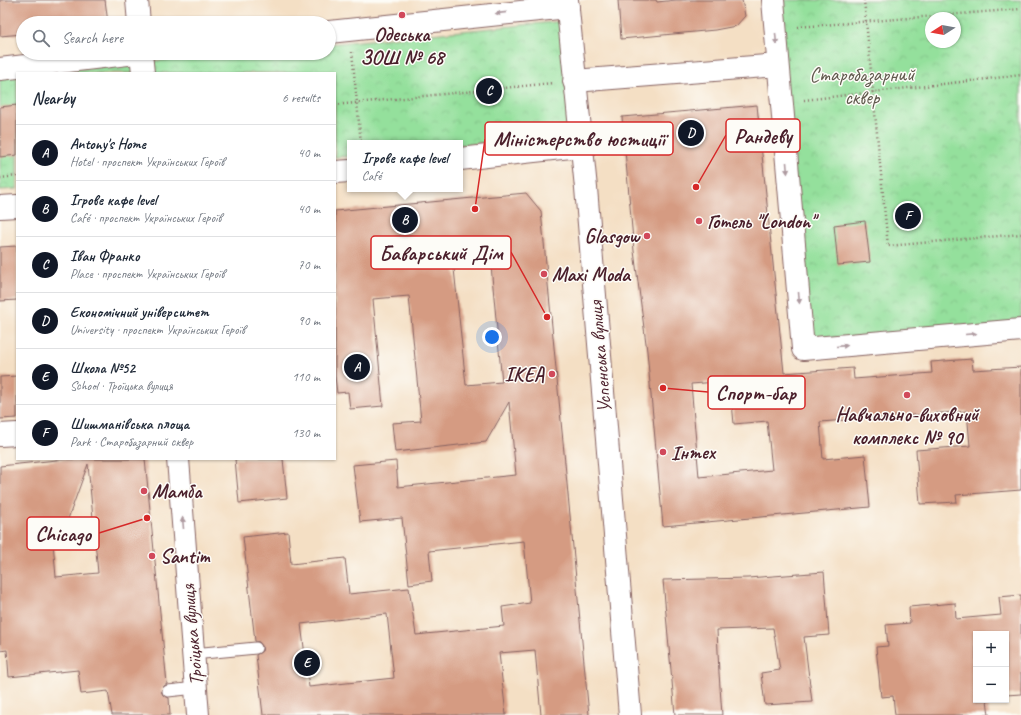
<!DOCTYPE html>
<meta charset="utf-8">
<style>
body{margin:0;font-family:Caveat,sans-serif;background:#f6f6f7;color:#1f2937}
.controls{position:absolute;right:12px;bottom:12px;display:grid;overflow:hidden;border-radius:0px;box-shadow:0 1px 3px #0004}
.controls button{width:36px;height:36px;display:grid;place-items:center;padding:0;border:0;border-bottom:1px solid #e0e1e3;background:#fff;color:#1f2937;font:20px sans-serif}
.compass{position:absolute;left:925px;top:12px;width:36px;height:36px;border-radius:50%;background:#fff;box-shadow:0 1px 3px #0004;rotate:259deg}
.you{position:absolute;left:492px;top:337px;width:14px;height:14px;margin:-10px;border:3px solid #fff;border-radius:50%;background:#1a73e8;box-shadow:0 0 0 6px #1a73e833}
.badge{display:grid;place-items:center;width:26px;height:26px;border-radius:50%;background:#111827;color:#fff;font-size:13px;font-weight:700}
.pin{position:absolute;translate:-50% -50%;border:2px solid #fff;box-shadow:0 1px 4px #0006}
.popup{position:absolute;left:347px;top:140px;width:116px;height:52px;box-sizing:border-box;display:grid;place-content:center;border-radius:0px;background:#fff;filter:drop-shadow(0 1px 3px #0005);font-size:13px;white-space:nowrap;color:#747a83}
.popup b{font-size:15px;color:#1f2937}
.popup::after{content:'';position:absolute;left:50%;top:100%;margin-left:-8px;border:8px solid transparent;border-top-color:#fff}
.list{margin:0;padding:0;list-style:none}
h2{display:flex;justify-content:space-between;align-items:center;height:52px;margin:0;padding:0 16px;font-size:17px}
h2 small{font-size:13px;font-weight:400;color:#747a83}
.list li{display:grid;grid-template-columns:26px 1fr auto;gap:12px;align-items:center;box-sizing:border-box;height:56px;padding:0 16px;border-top:1px solid #e0e1e3}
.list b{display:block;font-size:15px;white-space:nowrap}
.list p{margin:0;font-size:13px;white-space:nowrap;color:#747a83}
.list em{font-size:13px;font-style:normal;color:#747a83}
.icon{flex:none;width:22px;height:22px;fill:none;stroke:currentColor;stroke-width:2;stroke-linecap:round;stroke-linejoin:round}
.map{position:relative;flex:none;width:1021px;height:715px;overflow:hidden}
.search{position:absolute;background:#fff;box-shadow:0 1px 3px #0004;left:16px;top:16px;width:320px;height:44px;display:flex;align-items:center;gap:10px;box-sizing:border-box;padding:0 14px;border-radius:22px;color:#747a83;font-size:15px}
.panel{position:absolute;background:#fff;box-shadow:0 1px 3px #0004;left:16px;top:72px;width:320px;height:388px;border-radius:0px}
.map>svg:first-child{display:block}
.park{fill:url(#park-crowns);stroke:#6f8064;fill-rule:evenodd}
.building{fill:#d59b82;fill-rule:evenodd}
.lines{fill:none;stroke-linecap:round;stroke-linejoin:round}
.service-casing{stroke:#866261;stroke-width:13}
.minor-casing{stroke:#866261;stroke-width:24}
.tertiary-casing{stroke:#866261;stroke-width:24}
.secondary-casing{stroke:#866261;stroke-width:24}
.path{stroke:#866261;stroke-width:2.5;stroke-dasharray:1 3;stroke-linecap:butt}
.service{stroke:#fff;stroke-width:11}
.minor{stroke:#fff;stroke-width:22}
.tertiary{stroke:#fff;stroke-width:22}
.secondary{stroke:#fff;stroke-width:22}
.oneway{fill:#ae9aa0}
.poi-dot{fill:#d1495b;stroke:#fdfcf7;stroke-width:1.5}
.labels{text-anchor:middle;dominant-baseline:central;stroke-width:3;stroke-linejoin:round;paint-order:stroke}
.poi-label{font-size:20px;font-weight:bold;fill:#4a1f2b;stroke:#fdfcf7;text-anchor:start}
.park-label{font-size:20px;fill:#60594d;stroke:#fdfcf7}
.street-label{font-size:20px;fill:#4a1f2b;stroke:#fdfcf7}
.leader{fill:none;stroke:#d62828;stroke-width:1.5}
.callout-dot{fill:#d62828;stroke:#fdfcf7;stroke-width:1.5}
.callout{fill:#fdfcf7;stroke:#d62828;stroke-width:1.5}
.callout-label{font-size:21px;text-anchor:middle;font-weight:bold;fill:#4a1f2b}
</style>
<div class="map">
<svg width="1021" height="715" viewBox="0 0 1021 715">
<defs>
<pattern id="park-crowns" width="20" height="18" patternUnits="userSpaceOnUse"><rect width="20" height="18" fill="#94e09c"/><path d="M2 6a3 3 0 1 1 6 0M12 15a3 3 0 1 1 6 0" fill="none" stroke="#81c087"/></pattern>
</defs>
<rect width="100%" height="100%" fill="#fdfcf7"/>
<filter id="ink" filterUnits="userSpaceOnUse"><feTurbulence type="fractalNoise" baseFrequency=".025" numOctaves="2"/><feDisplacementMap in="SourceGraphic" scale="8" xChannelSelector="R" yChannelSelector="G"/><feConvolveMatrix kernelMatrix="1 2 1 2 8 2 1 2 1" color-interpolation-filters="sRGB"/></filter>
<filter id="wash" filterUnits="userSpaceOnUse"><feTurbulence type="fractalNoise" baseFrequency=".012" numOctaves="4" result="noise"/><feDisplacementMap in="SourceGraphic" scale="16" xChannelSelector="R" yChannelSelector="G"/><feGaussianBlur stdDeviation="0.9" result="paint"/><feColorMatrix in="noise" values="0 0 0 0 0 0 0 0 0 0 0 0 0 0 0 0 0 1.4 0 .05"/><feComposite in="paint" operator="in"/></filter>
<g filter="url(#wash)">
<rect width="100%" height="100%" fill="#f4dfc4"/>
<path class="park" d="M 773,0 L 1021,0 L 1021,330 L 803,349 ZM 931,18 L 955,18 L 955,42 L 931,42 Z
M 564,21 L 575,134 L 460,145 L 460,143 L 350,143 L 350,156 L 335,157 L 335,73 L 34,73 L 236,53 L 329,53 L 329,44 Z
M 17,75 L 17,189 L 0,190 L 0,76 Z"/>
<g id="blocks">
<path class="building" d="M 0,0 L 105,0 L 108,23 L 23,23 L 23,34 L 0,36 Z
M 618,0 L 656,0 L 657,2 L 676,0 L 742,0 L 745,16 L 736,26 L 715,30 L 621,39 Z
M 17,105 L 17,155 L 0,157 L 0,107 Z
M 757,105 L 784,373 L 853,368 L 854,379 L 932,373 L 931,362 L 972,359 L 973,370 L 1021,367 L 1021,490 L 956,495 L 957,502 L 920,504 L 916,450 L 970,446 L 967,411 L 820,422 L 823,459 L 865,455 L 870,507 L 663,526 L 647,351 L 634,251 L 622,117 ZM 730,381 L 734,424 L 767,421 L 772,470 L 699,477 L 691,384 Z
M 526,193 L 541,211 L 589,715 L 541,715 L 535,650 L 499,653 L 506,715 L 263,715 L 256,655 L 262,651 L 263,647 L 259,642 L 255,641 L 243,537 L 288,532 L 291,564 L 345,558 L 349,594 L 409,588 L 416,635 L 504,626 L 502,607 L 530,603 L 524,541 L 429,551 L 432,581 L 409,584 L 402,518 L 360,522 L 353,465 L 396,461 L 398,487 L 516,475 L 509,402 L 486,442 L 395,452 L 392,423 L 421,421 L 409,296 L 373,299 L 383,406 L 350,409 L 348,392 L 337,393 L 335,376 L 335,211 ZM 490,255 L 502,382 L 466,385 L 453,259 ZM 387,614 L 394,678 L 309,687 L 301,624 Z
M 865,221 L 870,262 L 838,265 L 834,225 Z
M 17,246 L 17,300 L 0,301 L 0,247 Z
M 17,376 L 17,418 L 0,419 L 0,377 Z
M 66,459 L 145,459 L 167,684 L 164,686 L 161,691 L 163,695 L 169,698 L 170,715 L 112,715 L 108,691 L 81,694 L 78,670 L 9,677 L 7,650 L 0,651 L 0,466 ZM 88,464 L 98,573 L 56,577 L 52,531 L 64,530 Z
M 235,459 L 283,459 L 287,498 L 239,503 Z
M 824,572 L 829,635 L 804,637 L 812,702 L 765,705 L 761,673 L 780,670 L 773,628 L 717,630 L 719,673 L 722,715 L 675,715 L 663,580 L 748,578 Z
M 1021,595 L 1021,694 L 1006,695 L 1006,634 L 976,634 L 976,700 L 987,700 L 989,715 L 895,715 L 893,696 L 881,697 L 876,647 L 888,646 L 886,625 L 910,623 L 909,607 L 955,603 L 956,619 L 1001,615 L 999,597 Z"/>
</g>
</g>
<g filter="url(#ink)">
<use href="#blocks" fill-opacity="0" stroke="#866261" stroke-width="1"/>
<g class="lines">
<defs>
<path id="service" d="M 193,654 L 256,648
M 168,691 L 196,688"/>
<path id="minor" d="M 773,0 L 803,349 L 1021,330
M 329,32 L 568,7
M 0,69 L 136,53
M 574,81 L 778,65
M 460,159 L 580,146
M 335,172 L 350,171
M 0,207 L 17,206
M 0,435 L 17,434"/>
<path id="tertiary" d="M 567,0 L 586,188 L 630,715"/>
<path id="secondary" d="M 137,0 L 139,23
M 141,53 L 143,73
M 178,459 L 198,715"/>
</defs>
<use href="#service" class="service-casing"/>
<use href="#minor" class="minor-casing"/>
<use href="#tertiary" class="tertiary-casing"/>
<use href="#secondary" class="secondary-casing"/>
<path class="path" d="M 864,0 L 888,246 L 1021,234
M 798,27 L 1021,9
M 352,52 L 361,143
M 804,100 L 1021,75
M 335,105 L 553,83
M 0,178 L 17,176"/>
<use href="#service" class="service"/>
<use href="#minor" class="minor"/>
<use href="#tertiary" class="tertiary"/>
<use href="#secondary" class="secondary"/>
</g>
<defs><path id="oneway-solid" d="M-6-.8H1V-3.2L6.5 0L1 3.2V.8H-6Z"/></defs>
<g class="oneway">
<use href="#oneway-solid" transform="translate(501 13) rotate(174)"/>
<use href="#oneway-solid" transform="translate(776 39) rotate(85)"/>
<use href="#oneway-solid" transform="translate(787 168) rotate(85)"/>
<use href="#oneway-solid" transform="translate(799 298) rotate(85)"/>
<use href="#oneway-solid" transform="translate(971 334) rotate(-5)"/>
<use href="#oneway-solid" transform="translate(842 346) rotate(-5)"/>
<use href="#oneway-solid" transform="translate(183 523) rotate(-95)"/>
</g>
</g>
<g class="poi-dot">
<circle cx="402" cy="15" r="4"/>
<circle cx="699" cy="221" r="4"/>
<circle cx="647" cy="236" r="4"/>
<circle cx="544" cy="274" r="4"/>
<circle cx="552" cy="374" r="4"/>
<circle cx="907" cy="395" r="4"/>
<circle cx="663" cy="452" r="4"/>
<circle cx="144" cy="491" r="4"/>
<circle cx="152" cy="556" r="4"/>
</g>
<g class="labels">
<g class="poi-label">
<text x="402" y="34" text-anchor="middle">Одеська<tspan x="402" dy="23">ЗОШ № 68</tspan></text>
<text x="707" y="221">Готель "London"</text>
<text x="639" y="236" text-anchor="end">Glasgow</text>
<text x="552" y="274">Maxi Moda</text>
<text x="544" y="374" text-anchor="end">IKEA</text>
<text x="907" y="414" text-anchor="middle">Навчально-виховний<tspan x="907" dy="23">комплекс № 90</tspan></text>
<text x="671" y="452">Інтех</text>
<text x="152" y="491">Мамба</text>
<text x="160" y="556">Santim</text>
</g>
<g class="park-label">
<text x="862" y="74">Старобазарний<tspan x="862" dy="23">сквер</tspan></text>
</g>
<g class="street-label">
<text transform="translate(600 357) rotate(-95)">Успенська вулиця</text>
<text transform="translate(192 635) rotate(-95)">Троїцька вулиця</text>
</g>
</g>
<path class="leader" d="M696 187L726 135M475 209L485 139M547 317L511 252M663 388L708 392M147 518L99 533"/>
<g class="callout-dot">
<circle cx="696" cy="187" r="4"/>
<circle cx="475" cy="209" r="4"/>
<circle cx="547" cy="317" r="4"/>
<circle cx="663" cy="388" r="4"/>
<circle cx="147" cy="518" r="4"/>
</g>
<g class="callout">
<rect x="726" y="119" width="74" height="33" rx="4"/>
<rect x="485" y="122" width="188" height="33" rx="4"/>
<rect x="371" y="236" width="140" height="33" rx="4"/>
<rect x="708" y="376" width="97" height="33" rx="4"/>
<rect x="27" y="517" width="72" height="33" rx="4"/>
</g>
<g class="callout-label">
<text x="763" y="143">Рандеву</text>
<text x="579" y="146">Міністерство юстиції</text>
<text x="441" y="260">Баварський Дім</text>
<text x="756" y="400">Спорт-бар</text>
<text x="63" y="541">Chicago</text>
</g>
</svg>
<div class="controls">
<button>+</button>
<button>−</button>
</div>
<svg class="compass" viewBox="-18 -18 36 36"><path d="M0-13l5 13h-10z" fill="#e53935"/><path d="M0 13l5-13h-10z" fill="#747a83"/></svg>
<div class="you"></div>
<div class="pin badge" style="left:357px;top:367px">A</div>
<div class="pin badge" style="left:405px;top:220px">B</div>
<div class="popup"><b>Ігрове кафе level</b>Café</div>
<div class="pin badge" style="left:489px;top:91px">C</div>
<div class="pin badge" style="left:691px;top:133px">D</div>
<div class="pin badge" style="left:307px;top:663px">E</div>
<div class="pin badge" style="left:908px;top:216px">F</div>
<div class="search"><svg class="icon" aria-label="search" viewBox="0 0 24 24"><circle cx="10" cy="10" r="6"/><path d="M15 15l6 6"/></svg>Search here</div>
<section class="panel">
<h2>Nearby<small>6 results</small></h2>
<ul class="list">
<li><span class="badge">A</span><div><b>Antony's Home</b><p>Hotel · проспект Українських Героїв</p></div><em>40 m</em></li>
<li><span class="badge">B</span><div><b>Ігрове кафе level</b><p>Café · проспект Українських Героїв</p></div><em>40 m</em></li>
<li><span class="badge">C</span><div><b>Іван Франко</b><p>Place · проспект Українських Героїв</p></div><em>70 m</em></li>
<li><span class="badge">D</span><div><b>Економічний університет</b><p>University · проспект Українських Героїв</p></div><em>90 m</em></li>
<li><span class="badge">E</span><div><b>Школа №52</b><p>School · Троїцька вулиця</p></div><em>110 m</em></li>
<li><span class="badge">F</span><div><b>Шишманівська площа</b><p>Park · Старобазарний сквер</p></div><em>130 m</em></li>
</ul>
</section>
</div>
